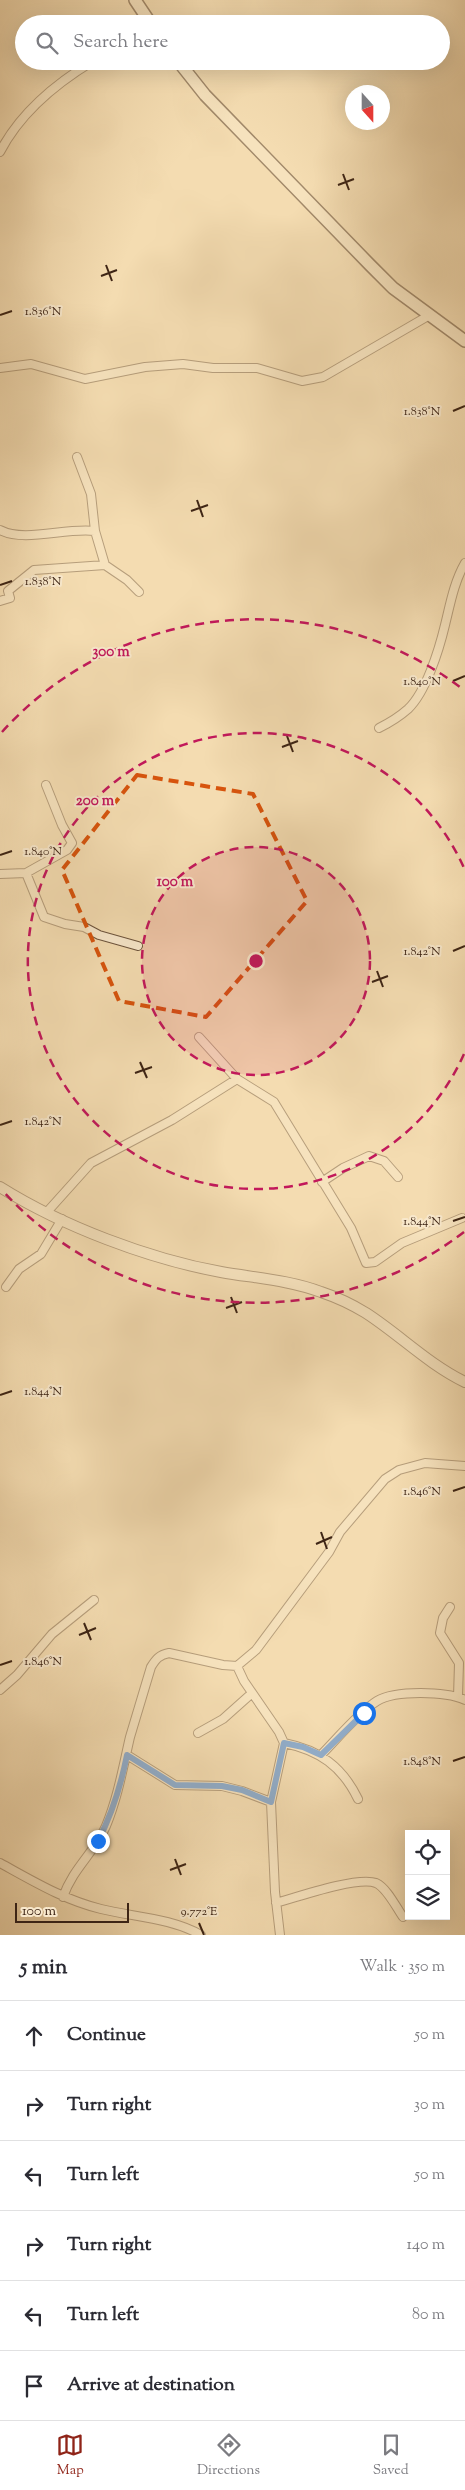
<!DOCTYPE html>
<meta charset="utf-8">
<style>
body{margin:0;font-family:"Sorts Mill Goudy",serif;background:#f7f7f7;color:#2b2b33}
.controls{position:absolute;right:15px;bottom:15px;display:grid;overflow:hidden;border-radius:0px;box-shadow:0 5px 20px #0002}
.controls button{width:45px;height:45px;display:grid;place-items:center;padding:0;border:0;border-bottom:1px solid #e1e1e2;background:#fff;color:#2b2b33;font:25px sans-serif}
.compass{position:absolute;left:345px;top:85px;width:45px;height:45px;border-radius:50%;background:#fff;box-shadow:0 5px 20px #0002;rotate:159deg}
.scale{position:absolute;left:15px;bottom:12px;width:114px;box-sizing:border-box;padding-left:5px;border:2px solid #3e2515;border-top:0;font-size:14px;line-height:18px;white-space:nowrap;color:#3e2515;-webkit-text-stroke:4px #f8e8cc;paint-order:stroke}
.stop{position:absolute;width:15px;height:15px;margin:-11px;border:4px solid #1a73e8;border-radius:50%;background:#fff}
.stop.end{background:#1a73e8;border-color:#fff;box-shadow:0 1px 5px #0008}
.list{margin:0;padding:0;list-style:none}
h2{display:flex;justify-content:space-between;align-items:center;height:65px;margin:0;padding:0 20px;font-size:21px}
h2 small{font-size:16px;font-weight:400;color:#7c7c81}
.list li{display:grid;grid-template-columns:32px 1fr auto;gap:15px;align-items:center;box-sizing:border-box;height:70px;padding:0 20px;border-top:1px solid #e1e1e2}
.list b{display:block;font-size:19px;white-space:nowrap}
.list em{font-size:16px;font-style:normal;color:#7c7c81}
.icon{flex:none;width:28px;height:28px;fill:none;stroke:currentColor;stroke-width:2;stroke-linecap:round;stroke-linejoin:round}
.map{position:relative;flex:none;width:465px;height:1935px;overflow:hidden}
.search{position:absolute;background:#fff;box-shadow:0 5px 20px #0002;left:15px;right:15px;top:15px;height:55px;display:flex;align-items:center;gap:12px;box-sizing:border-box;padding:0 18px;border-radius:28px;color:#7c7c81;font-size:19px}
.sheet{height:485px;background:#fff}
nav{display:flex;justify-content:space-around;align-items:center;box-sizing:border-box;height:70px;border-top:1px solid #e1e1e2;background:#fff;font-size:14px;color:#7c7c81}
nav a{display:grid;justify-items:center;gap:2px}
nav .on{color:#8f2418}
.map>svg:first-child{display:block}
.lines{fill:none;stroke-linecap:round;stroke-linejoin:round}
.minor-casing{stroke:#6c533c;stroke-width:10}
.tertiary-casing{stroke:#6c533c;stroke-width:12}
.secondary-casing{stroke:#3e2515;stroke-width:14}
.minor{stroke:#f8e8cc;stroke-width:8}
.tertiary{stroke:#f8e8cc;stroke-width:10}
.secondary{stroke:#f8e8cc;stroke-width:11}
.route{stroke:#1a73e8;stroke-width:6}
.marked{fill:none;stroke:#d7540d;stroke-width:4;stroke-dasharray:10 6;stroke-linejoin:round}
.ticks{fill:none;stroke:#3e2515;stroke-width:2}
.ring{fill:none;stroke:#c2185b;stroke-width:2.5;stroke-dasharray:9 6}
.ticks-label{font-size:12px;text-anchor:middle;fill:#3e2515;stroke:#f8e8cc;stroke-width:4;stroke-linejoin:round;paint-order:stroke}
.centre{fill:#c2185b;stroke:#f8e8cc;stroke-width:2.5}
.ring-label{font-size:15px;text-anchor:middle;font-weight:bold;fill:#c2185b;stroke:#f8e8cc;stroke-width:4;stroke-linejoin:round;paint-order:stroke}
</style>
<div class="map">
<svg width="465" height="1935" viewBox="0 0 465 1935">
<rect width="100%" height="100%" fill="#f4dcb1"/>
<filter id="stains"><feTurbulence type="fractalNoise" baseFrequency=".004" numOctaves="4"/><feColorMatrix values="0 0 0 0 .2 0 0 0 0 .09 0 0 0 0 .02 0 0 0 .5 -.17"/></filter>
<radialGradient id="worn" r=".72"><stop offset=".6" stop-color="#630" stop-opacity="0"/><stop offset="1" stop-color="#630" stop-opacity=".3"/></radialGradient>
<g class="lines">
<defs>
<path id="minor" d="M 0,152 C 20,113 55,84 93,61
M 0,368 L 31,364 L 85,379 L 145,367 L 183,364 L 213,368 L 257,368 L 302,381 L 323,377 L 428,316
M 77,457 L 91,494 L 95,531 L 105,565
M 0,530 C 25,543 66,527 95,531
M 0,601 L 10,598 L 8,591 L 34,570 L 105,565 L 127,580 L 139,592
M 379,728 C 389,723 399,717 408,709 C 426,692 439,650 445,625 C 450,605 454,582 465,563
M 26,873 L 44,917 L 65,924 L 84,927 L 99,935 L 138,946
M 0,874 L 26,873 L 67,850 L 72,843 L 62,825 L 46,785
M 199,1037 L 237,1079 L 274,1102 L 351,1228 L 366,1263 L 375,1262 L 402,1243 L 462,1218
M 322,1182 L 343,1168 L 369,1156 L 384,1161 L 398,1177
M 47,1212 L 91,1163 L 172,1120 L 237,1079
M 6,1287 L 19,1269 L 41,1254 L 62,1219
M 450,1607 L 443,1618 L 440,1633 L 459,1663 L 458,1697
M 237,1666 L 244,1681 L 279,1732 L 284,1743 L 271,1802 L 275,1892 L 280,1935
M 0,1690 L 17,1675 L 52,1634 L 94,1600
M 198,1733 L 223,1719 L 251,1694
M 284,1743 C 319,1750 342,1766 358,1799
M 127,1755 L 175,1785 L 222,1786 L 242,1791 L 271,1802
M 321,1755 C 337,1739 358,1713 377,1701 C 395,1690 446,1691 465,1700
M 0,1863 C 33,1881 64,1900 101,1909 C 134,1917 171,1918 201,1935
M 63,1897 C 73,1868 95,1852 106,1826 C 118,1797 123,1767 130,1737 C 137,1714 144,1691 151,1667 C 156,1659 159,1655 169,1653 L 223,1665 L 237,1666 L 256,1650 L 329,1552 L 340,1532 L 385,1479 L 399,1470 L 425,1463 L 465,1466
M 276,1903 C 297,1897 358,1876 376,1883 C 387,1888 396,1907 403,1917"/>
<path id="tertiary" d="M 0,1187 C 62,1226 149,1259 221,1272 C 255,1278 289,1280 321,1292 C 336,1297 353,1305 366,1313 C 400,1335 428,1364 465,1382"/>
<path id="secondary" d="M 135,0 L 151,24
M 178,61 L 205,95 L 370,265 L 393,288 L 465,341"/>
</defs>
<use href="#minor" class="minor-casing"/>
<use href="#tertiary" class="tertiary-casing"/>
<use href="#secondary" class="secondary-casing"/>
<use href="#minor" class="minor"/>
<use href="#tertiary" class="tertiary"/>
<use href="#secondary" class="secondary"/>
</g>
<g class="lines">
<path class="route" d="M 98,1841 C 112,1814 121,1785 127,1755 L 175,1785 L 222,1786 L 242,1790 L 271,1802 L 284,1743 L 303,1747 L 321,1755 L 364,1713"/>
</g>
<path d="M0 0H465V1935H0ZM 137,775 L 253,794 L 307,901 L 206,1017 L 119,1001 L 62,870 Z" fill="#f4dcb1" fill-opacity=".55" fill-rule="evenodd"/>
<path class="marked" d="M 137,775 L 253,794 L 307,901 L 206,1017 L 119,1001 L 62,870 Z"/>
<path class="ticks" d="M 343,174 L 349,190M 338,185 L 354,179M 106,265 L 112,281M 101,276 L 117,270M 0,315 L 12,311M 453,411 L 465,406M 197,500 L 203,517M 191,511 L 208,505M 0,585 L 12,581M 453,681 L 465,676M 287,736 L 293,752M 282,747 L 298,741M 0,855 L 12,851M 453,951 L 465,946M 377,971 L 383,987M 372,982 L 388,976M 140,1062 L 147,1078M 135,1073 L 152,1067M 0,1125 L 12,1121M 453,1221 L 465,1217M 231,1297 L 237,1313M 226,1308 L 242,1302M 0,1395 L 12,1391M 453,1491 L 465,1487M 321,1532 L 327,1549M 316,1544 L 332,1537M 84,1623 L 91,1640M 79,1635 L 96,1628M 0,1665 L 12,1661M 453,1761 L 465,1757M 175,1859 L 181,1875M 170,1870 L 186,1864M 199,1923 L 204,1935"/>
<circle cx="256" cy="961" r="114" fill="#c2185b" fill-opacity=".12"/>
<g class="ring">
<circle cx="256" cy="961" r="114"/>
<path d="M464 1054A228 228 0 1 1 464 868"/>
<path d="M464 1232A342 342 0 0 1 2 1190M2 732A342 342 0 0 1 464 690"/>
</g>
<g class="ticks-label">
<text x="43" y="315">1.836°N</text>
<text x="422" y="415">1.838°N</text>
<text x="43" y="585">1.838°N</text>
<text x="422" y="685">1.840°N</text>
<text x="43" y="855">1.840°N</text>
<text x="422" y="955">1.842°N</text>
<text x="43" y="1125">1.842°N</text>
<text x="422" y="1225">1.844°N</text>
<text x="43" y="1395">1.844°N</text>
<text x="422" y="1495">1.846°N</text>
<text x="43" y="1665">1.846°N</text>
<text x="422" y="1765">1.848°N</text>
<text x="199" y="1915">9.772°E</text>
</g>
<circle cx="256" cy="961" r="8" class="centre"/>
<g class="ring-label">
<text x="111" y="656">300 m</text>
<text x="95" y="805">200 m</text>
<text x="175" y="886">100 m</text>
</g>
<rect width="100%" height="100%" filter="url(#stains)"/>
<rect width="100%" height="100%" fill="url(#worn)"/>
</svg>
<div class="controls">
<button><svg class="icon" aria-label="locate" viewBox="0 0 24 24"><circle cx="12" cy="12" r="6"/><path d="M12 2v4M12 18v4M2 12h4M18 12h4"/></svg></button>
<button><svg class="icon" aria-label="layers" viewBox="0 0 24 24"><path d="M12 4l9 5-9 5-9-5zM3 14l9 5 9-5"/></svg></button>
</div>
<svg class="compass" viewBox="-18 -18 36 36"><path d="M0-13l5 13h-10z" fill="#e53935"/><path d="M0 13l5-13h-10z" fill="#7c7c81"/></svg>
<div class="scale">100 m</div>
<div class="stop" style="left:364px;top:1713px"></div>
<div class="stop end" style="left:98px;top:1841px"></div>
<div class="search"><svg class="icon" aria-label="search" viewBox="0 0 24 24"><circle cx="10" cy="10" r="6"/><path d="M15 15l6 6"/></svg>Search here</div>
</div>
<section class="sheet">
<h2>5 min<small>Walk · 350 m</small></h2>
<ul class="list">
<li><svg class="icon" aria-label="ahead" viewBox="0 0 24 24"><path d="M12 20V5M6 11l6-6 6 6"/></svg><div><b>Continue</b></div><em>50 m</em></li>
<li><svg class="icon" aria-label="right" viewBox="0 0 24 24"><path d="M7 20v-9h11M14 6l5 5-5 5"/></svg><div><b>Turn right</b></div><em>30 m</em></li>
<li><svg class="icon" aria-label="left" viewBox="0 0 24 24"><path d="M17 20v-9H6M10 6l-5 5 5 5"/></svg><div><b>Turn left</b></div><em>50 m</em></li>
<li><svg class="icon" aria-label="right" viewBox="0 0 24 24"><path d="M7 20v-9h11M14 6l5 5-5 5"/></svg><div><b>Turn right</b></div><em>140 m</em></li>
<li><svg class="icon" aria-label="left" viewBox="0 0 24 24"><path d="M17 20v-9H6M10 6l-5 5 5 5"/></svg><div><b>Turn left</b></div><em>80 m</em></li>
<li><svg class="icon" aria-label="arrive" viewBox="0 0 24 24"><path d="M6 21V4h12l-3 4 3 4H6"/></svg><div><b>Arrive at destination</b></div></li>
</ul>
</section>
<nav>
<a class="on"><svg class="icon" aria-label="map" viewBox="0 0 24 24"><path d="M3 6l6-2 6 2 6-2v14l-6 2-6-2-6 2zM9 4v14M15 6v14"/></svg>Map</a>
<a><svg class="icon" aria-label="directions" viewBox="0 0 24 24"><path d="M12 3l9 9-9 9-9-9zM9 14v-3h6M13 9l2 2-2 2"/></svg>Directions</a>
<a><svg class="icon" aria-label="saved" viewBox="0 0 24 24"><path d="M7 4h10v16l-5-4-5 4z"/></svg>Saved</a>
</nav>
